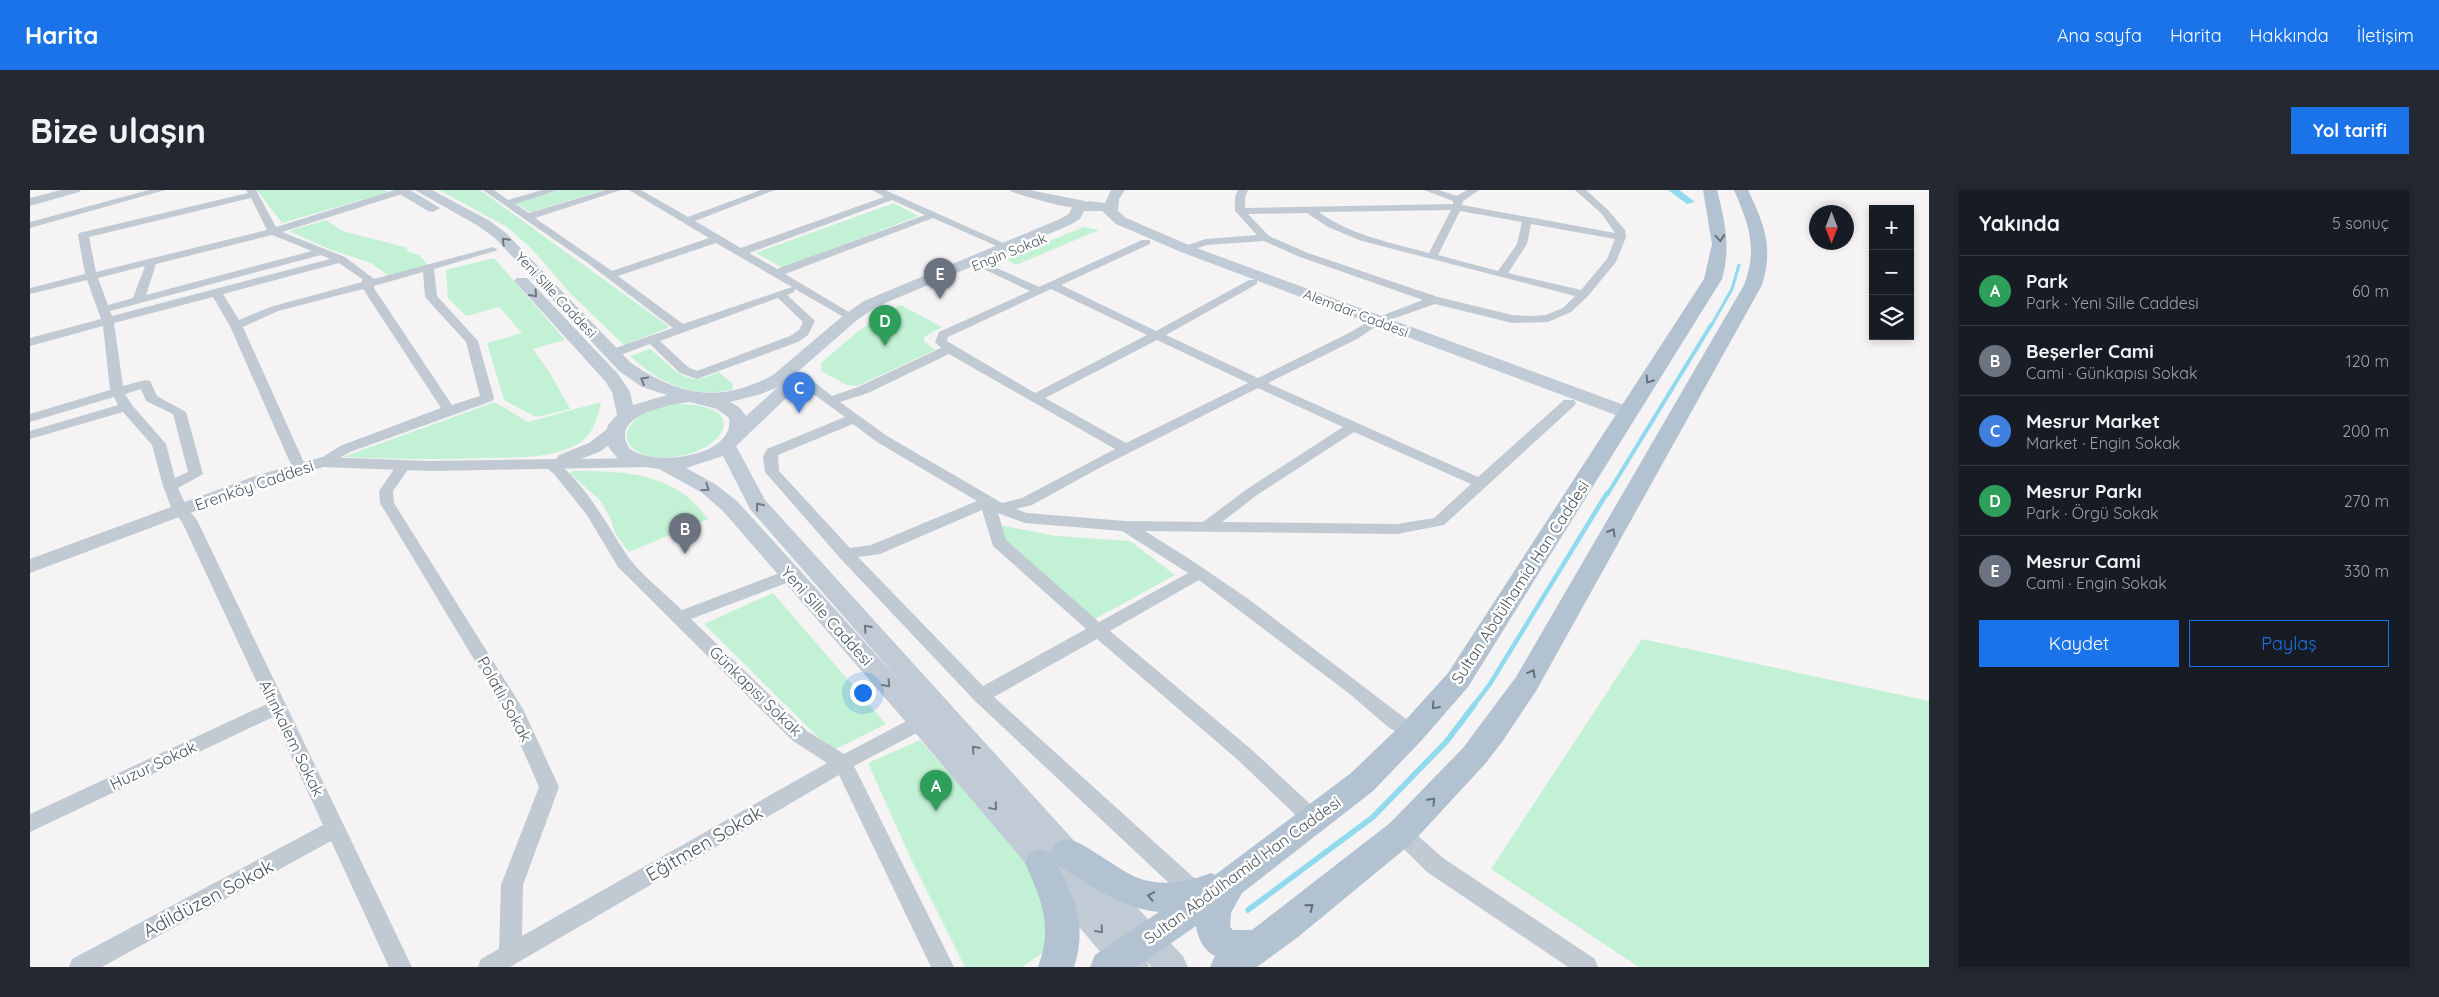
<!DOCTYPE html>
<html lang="tr">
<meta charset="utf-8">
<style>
body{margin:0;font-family:Quicksand,sans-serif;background:#242831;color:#f1f3f6}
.controls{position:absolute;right:15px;top:15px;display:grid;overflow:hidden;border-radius:0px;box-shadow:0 2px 8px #0003}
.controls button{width:45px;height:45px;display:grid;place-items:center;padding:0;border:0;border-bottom:1px solid #363941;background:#171b24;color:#f1f3f6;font:25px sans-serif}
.compass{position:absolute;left:1779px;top:15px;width:45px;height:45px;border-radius:50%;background:#171b24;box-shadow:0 2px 8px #0003;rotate:180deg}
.you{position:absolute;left:832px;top:502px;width:18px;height:18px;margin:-12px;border:4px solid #fff;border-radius:50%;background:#1a73e8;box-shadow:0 0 0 8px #1a73e833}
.badge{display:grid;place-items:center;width:32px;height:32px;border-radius:50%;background:#1a73e8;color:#fff;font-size:16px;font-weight:700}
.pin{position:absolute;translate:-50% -41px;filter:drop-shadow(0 1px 2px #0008)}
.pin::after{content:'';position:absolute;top:26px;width:18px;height:15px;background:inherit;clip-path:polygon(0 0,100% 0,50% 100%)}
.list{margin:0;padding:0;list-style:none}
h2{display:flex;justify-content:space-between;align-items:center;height:65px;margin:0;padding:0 20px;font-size:21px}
h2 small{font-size:16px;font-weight:400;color:#9ea1a6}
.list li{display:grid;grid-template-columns:32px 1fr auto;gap:15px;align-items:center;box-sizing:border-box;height:70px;padding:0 20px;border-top:1px solid #363941}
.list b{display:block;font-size:19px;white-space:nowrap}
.list p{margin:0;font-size:16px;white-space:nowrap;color:#9ea1a6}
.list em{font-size:16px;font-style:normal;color:#9ea1a6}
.actions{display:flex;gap:10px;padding:15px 20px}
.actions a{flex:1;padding:11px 0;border:1px solid #1a73e8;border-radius:0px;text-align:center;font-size:18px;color:#1a73e8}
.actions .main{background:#1a73e8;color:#fff}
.icon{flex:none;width:28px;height:28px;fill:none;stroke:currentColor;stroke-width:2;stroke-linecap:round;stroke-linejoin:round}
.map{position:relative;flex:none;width:1899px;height:777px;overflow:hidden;border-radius:0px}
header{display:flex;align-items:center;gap:30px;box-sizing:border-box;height:70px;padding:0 25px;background:#1a73e8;color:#fff}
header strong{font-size:24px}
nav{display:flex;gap:28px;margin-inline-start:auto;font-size:18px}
.intro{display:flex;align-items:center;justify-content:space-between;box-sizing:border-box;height:120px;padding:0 30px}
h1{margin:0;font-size:35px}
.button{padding:12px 22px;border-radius:0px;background:#1a73e8;color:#fff;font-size:18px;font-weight:700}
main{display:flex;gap:30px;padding:0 30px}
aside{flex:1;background:#171b24;border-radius:0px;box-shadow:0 2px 8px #0003}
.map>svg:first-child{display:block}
.green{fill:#c3f1d5}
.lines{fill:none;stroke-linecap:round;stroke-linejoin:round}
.stream-far3{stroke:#90daee;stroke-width:3}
.stream-far2{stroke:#90daee;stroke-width:4}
.stream-far1{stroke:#90daee;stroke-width:4.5}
.stream{stroke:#90daee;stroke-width:5.5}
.canal{fill:#90daee;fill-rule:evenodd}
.minor{fill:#c1cad2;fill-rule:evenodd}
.tertiary{fill:#c1cad2;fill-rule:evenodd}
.secondary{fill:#c1cbd6;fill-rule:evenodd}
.primary{fill:#b3c2d1;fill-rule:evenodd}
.oneway{stroke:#64717d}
.oneway2{stroke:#6e7984}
.labels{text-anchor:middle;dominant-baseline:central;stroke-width:5;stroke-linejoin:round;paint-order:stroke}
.far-street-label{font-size:14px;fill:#4a5661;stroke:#fff}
.street-label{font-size:16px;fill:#4a5661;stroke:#fff}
.near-street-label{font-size:19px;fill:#4a5661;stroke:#fff}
</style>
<header>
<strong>Harita</strong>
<nav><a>Ana sayfa</a><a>Harita</a><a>Hakkında</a><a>İletişim</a></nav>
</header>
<div class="intro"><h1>Bize ulaşın</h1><a class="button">Yol tarifi</a></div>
<main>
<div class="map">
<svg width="1899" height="777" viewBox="0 0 1899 777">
<rect width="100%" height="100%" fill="#f5f3f3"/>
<path class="green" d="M 227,0 L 355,0 L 359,2 L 252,33 Z
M 409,0 L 450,0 L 638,136 L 638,138 L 594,155 L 541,104 L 502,59 L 477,37 Z
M 529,0 L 574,0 L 500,22 L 485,13 Z
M 864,13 L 888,26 L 753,78 L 726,63 Z
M 296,30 L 312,41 L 378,58 L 376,61 L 389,65 L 399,76 L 359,86 L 341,73 L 299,59 L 259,41 Z
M 1054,37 L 1069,40 L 986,75 L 975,69 Z
M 464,68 L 535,150 L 503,159 L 520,183 L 540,219 L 506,227 L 474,210 L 457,153 L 492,143 L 469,117 L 436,126 L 418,108 L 416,80 Z
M 871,115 L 912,137 L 894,147 L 894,151 L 905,160 L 827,196 L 817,195 L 791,181 L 791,173 C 816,151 840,129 871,115 Z
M 620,159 C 647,180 654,199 689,182 L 703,194 L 702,200 C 660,208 630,193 600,166 Z
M 465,212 L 498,232 L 571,212 C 568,228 563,245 548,254 C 521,269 488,267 458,268 C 410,270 361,269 313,267 Z
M 647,214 C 733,214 686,275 622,267 C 603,264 587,248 604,231 C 615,220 632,217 647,214 Z
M 543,281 C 583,281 620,281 654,304 C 663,310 671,321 678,329 L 599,362 L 585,343 L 580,327 L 569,309 L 539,283 Z
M 969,335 L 1026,346 L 1100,351 L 1145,385 L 1065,429 L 965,343 Z
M 743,403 L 856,534 L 802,561 L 674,434 Z
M 1612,449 L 1899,511 L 1899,777 L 1609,777 L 1461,679 Z
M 890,550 L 1044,724 L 1041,743 L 992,777 L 935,777 L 881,669 L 838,573 Z"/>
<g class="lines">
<path class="stream-far3" d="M 1681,136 L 1702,99 L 1709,75"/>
<path class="stream-far2" d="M 1577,305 L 1681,135"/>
<path class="stream-far1" d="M 1444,515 L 1460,494 L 1577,303"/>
<path class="stream" d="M 1218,720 L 1343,627 L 1416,552 L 1445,514"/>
<path class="canal" d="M 1638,0 L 1649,0 L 1665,12 L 1657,14 Z"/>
<path class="minor" d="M 119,0 L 135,0 L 0,38 L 0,32 Z
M 216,0 L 226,0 L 246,37 L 365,0 L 376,0 L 375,3 L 252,42 L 315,67 L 344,89 L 463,57 L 468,60 L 404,79 L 407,106 L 448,151 L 464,208 L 462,211 L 320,262 L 297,275 L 287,275 L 285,272 L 310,256 L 411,218 L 333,99 L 248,121 L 213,137 L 276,277 L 269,281 L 262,277 L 200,136 L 183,107 L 84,133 L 93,196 L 115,190 L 120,191 L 127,206 L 156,222 L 173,284 L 148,298 L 157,318 L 167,330 L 382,777 L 359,777 L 301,651 L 72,777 L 39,777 L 42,769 L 293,635 L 243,527 L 0,642 L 0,624 L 237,514 L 152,332 L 142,320 L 133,296 L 122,255 L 93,222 L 0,249 L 0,241 L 88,215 L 84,207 L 0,232 L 0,224 L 80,200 L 73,136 L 0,156 L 0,148 L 71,129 L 57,90 L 0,104 L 0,98 L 55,84 L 48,45 L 49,43 L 218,3 ZM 221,8 L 237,40 L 66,82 L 59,47 ZM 242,45 L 282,61 L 116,105 L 126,74 ZM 291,65 L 300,69 L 82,126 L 80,121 ZM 309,73 L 332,89 L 332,92 L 240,117 L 209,130 L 193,104 ZM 115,76 L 103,108 L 78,115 L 68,88 ZM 393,82 L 395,107 L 436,152 L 450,206 L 422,215 L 344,98 L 344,96 ZM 111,199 L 116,211 L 143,224 L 158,282 L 145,288 L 136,254 L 102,215 L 95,204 Z
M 453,0 L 464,0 L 478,10 L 512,0 L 528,0 L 485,14 L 499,23 L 576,0 L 591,0 L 505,28 L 582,81 L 679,48 L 599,0 L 611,0 L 658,27 L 731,0 L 745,0 L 665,31 L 711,58 L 854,7 L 842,0 L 855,0 L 980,56 L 975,59 L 971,58 L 903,28 L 755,84 L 827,127 L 825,129 L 817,129 L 765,99 L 764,102 L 757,105 L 785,131 L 778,145 L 768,152 L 667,189 L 650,183 L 620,154 L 585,167 L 577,167 L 575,164 L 577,161 L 643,138 L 555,71 ZM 862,10 L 895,25 L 747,79 L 719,63 ZM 686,53 L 762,97 L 653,134 L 588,86 ZM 748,108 L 773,132 L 769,140 L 760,146 L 667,181 L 658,177 L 630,151 Z
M 1208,0 L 1218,0 L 1215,7 L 1215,18 L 1423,14 L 1423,11 L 1394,0 L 1408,0 L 1427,6 L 1437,0 L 1449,0 L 1433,11 L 1432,15 L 1585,43 L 1572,24 L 1545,0 L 1556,0 L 1578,20 L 1595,40 L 1596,47 L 1586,72 L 1558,106 L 1541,122 L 1518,132 L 1482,133 L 1405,114 L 1351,133 L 1327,149 L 1238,193 L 1448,287 L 1534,210 L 1544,210 L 1546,213 L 1544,216 L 1414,335 L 1367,344 L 1115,341 L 1161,370 L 1217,408 L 1388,538 L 1390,543 L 1388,548 L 1381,550 L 1358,537 L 1321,505 L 1169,390 L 1080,441 L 1222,560 L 1291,624 L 1294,630 L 1291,636 L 1284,639 L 1277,636 L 1208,570 L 1067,449 L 964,507 L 1173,696 L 1176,703 L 1173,710 L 1165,713 L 1157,710 L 945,511 L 810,368 L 735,282 L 733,267 L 737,259 L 815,227 L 764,190 L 763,187 L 764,184 L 774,184 L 802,206 L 828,197 L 911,158 L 905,152 L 909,142 L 1000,101 L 947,76 L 946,74 L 951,71 L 1009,97 L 1112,50 L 1120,50 L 1120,54 L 1031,95 L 1126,141 L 1219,90 L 1227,90 L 1227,94 L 1136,145 L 1228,188 L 1319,143 L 1343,129 L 1393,110 L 1270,67 L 1234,51 L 1177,55 L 1156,62 L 1152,61 L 1152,57 L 1176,49 L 1227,45 L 1205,21 L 1205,7 ZM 1421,20 L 1399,63 C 1362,53 1320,45 1289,22 ZM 1430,21 L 1492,32 L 1487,54 L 1468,81 L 1408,65 ZM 1277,23 L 1298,37 L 1332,51 L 1545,106 L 1533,118 L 1516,125 L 1503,126 L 1482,125 L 1408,107 L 1278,63 L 1239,46 L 1218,24 ZM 1501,34 L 1585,49 L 1577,69 L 1551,100 L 1478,83 L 1497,54 ZM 1021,99 L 1117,145 L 1005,203 L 917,151 L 918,147 ZM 1127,150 L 1218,193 L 1096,253 L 1015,208 ZM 919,164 L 1085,259 L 992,308 L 972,313 L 857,246 L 810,212 L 838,203 ZM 1228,198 L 1313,237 L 1217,299 L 1173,332 L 1095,331 L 997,323 L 986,319 L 1002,315 L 1071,277 ZM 823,234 L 847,252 L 947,311 L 841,355 L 820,358 L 749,281 L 748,265 ZM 1324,242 L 1441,294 L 1404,328 L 1367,334 L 1192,332 L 1227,305 ZM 952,320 L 963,356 L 1056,439 L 953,496 L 828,367 L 850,364 ZM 968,323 L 995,333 L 1092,341 L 1158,383 L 1069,432 L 976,350 Z
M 519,270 C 547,277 582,344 599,368 C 613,387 635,403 652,420 L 755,381 L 767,381 L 769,385 L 767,389 L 661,429 L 777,541 L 814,564 L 884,527 L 891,525 L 898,527 L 900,532 L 898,537 L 824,576 L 924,777 L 901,777 L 809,585 L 480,777 L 448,777 L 451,769 L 469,759 L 471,695 L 509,597 L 478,526 L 350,313 L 349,301 L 369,272 L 379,272 L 381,275 L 363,301 L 364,313 L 493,519 L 529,597 L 493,695 L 492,746 L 797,573 L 763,551 L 588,377 L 557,325 L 524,284 L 512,274 Z
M 1371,634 L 1378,637 L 1413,668 L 1565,769 L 1568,777 L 1538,777 L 1397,682 L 1364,649 L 1361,643 L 1364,637 Z"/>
<path class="tertiary" d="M 31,0 L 51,0 L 49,2 L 0,16 L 0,8 Z
M 980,0 L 999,0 L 1055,11 L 1061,15 C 1052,25 996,6 982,2 Z
M 587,235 L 593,236 L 595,240 L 593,244 L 571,261 L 551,269 L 615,268 L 621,269 L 624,273 L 621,277 L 399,281 L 293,277 L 240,293 L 0,383 L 0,369 L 228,285 L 292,267 L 399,271 L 526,269 L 529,265 L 559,253 L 581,236 Z"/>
<path class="secondary" d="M 363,0 L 380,0 L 410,18 L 403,22 L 398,21 Z
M 385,0 L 402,0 L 460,31 L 476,43 L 601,173 C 649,206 690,214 743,185 L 815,124 L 834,111 L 1030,29 L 1039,24 L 1043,15 L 1060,11 L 1075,13 L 1081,0 L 1095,0 L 1089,9 L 1088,21 L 1096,28 L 1161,56 L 1605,219 L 1607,223 L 1605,227 L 1591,227 L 1151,62 L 1086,34 L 1072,21 L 1054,21 L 1050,29 L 1040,35 L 846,117 L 827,130 L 764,185 L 772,186 L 775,190 L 706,256 L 735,310 L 1047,654 L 1153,766 L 1158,777 L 1121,777 L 1117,772 L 1119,777 L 1083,777 L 882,539 L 693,321 L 671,302 L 629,279 L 602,275 L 588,269 L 579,258 L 575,246 L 578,235 L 587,225 L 582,202 L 575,191 L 487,94 L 484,91 L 487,88 L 497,88 L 588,184 L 600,202 L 603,215 L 637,205 L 612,197 L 589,181 L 466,49 L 450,37 ZM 748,197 L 716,226 L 709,217 L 700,212 L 731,204 ZM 660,212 L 687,219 L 699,228 C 706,267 621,278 599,258 C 597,254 595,250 595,246 C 593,223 643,214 660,212 ZM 693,266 L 720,319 L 870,491 L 707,311 L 685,294 L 656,278 Z"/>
<path class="primary" d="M 1673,0 L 1687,0 C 1695,32 1701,57 1692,89 L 1438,497 L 1391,551 L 1343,601 L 1212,703 L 1201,723 L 1200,737 L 1203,740 L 1222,740 L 1360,633 L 1433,558 L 1486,487 L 1714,95 C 1728,58 1719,35 1704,0 L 1718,0 C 1734,34 1744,57 1732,95 L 1506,501 L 1472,552 L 1455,574 L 1382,653 L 1268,747 L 1227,777 L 1180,777 L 1185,766 C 1173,760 1168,748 1166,736 L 1107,777 L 1060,777 L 1065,765 L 1129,722 C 1091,718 1059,695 1028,675 C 1046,711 1057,737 1044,777 L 1008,777 C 1023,736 1012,711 995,673 L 999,663 L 1011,659 L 1021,662 L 1026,653 C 1029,652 1033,649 1037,649 C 1050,649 1091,682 1108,688 C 1133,697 1157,692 1181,683 L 1185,685 L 1321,583 L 1371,535 L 1418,483 L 1674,89 L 1682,54 Z"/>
</g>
<defs><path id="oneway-chevron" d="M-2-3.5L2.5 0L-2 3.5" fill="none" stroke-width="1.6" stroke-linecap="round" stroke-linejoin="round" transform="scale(1.25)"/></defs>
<g class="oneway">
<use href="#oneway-chevron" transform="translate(1690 48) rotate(85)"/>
<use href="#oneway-chevron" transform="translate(1619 190) rotate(122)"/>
<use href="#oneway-chevron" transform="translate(1582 342) rotate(-60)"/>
<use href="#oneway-chevron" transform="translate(1502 483) rotate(-61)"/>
<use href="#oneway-chevron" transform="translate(1405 516) rotate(131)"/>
<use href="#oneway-chevron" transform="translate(1402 611) rotate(-46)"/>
<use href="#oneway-chevron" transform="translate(1121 706) rotate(-169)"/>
<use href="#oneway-chevron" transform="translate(1280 717) rotate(-39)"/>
</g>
<g class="oneway2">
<use href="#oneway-chevron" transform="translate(475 51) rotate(-135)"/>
<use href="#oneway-chevron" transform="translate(504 104) rotate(48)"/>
<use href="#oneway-chevron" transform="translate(614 190) rotate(-149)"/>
<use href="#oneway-chevron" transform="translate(676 298) rotate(33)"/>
<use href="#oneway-chevron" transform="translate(729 316) rotate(-128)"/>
<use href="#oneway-chevron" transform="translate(837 438) rotate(-132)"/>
<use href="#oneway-chevron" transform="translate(857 494) rotate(48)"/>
<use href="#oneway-chevron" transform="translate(945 559) rotate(-132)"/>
<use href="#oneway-chevron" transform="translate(964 617) rotate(50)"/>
<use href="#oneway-chevron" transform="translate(1070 740) rotate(49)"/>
</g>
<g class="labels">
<g class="far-street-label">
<text transform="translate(979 62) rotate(-22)">Engin Sokak</text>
<text transform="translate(526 105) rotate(47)">Yeni Sille Caddesi</text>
<text transform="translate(1326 123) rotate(21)">Alemdar Caddesi</text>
</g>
<g class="street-label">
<text transform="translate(224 295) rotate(-19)">Erenköy Caddesi</text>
<text transform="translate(1490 392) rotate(-57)">Sultan Abdülhamid Han Caddesi</text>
<text transform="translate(797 426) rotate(48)">Yeni Sille Caddesi</text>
<text transform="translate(726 501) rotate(44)">Günkapısı Sokak</text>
<text transform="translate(475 509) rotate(61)">Polatlı Sokak</text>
<text transform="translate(262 548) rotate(64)">Altınkalem Sokak</text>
<text transform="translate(123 575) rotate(-25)">Huzur Sokak</text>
<text transform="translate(1212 680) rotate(-36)">Sultan Abdülhamid Han Caddesi</text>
</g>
<g class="near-street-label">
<text transform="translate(674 653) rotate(-30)">Eğitmen Sokak</text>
<text transform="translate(178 708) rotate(-28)">Adildüzen Sokak</text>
</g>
</g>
</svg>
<div class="controls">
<button>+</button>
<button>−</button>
<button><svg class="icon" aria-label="layers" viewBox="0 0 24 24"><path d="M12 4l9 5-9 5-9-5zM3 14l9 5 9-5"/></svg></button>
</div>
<svg class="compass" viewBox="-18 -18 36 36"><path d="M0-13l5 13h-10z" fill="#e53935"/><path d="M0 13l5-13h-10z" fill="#9ea1a6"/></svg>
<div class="you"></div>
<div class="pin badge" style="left:906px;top:621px;background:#2e9e5b">A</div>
<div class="pin badge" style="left:655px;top:364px;background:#6b7280">B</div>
<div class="pin badge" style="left:769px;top:223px;background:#3f7fe0">C</div>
<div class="pin badge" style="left:855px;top:156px;background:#2e9e5b">D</div>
<div class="pin badge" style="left:910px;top:109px;background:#6b7280">E</div>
</div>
<aside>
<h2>Yakında<small>5 sonuç</small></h2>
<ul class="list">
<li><span class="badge" style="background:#2e9e5b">A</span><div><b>Park</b><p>Park · Yeni Sille Caddesi</p></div><em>60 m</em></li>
<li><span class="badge" style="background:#6b7280">B</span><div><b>Beşerler Cami</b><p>Cami · Günkapısı Sokak</p></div><em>120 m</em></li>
<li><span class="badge" style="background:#3f7fe0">C</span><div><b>Mesrur Market</b><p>Market · Engin Sokak</p></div><em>200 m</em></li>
<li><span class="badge" style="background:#2e9e5b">D</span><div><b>Mesrur Parkı</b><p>Park · Örgü Sokak</p></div><em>270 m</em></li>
<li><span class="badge" style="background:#6b7280">E</span><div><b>Mesrur Cami</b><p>Cami · Engin Sokak</p></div><em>330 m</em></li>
</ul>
<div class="actions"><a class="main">Kaydet</a><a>Paylaş</a></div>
</aside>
</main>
